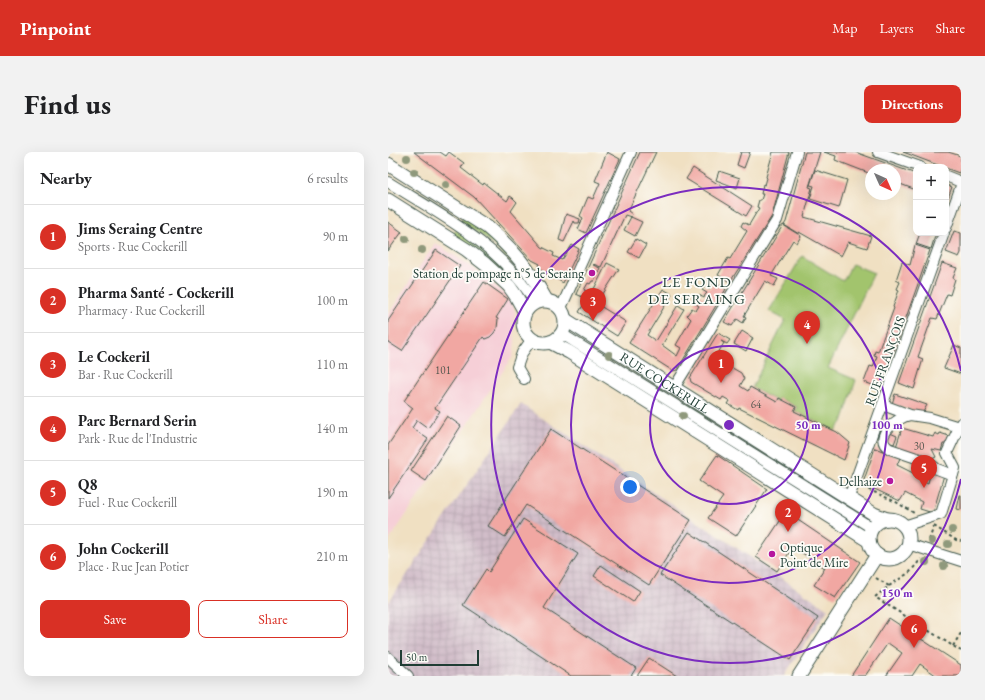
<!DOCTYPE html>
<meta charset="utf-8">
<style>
body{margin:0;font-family:"EB Garamond",serif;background:#f2f2f2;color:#202124}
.controls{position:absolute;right:12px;top:12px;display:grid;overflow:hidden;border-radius:8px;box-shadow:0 4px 16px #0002}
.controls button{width:36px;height:36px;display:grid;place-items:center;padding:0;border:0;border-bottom:1px solid #e0e0e0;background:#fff;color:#202124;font:20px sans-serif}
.compass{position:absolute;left:477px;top:12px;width:36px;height:36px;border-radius:50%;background:#fff;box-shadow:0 4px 16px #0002;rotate:135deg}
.scale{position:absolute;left:12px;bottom:10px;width:79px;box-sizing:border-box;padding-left:4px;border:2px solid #1f3d34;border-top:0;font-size:11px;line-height:14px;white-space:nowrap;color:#1f3d34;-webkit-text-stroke:3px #fdfcf7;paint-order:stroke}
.you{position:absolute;left:242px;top:335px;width:14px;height:14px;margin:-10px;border:3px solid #fff;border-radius:50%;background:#1a73e8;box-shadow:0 0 0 6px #1a73e833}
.badge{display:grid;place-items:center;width:26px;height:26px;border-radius:50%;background:#d93025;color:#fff;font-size:13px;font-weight:700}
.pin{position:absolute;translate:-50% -33px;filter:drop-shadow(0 1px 2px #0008)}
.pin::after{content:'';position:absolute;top:21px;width:14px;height:12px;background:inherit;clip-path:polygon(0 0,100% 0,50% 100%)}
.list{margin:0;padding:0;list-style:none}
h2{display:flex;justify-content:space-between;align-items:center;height:52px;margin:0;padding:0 16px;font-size:17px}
h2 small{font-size:13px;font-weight:400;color:#757577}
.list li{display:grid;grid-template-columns:26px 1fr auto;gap:12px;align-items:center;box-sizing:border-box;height:64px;padding:0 16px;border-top:1px solid #e0e0e0}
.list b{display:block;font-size:15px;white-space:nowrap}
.list p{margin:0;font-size:13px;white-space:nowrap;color:#757577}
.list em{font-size:13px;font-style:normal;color:#757577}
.actions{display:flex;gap:8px;padding:12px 16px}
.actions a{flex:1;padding:9px 0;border:1px solid #d93025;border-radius:8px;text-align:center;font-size:14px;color:#d93025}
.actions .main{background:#d93025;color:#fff}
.map{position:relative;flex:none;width:573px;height:524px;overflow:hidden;border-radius:8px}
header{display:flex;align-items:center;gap:24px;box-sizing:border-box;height:56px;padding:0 20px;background:#d93025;color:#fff}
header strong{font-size:19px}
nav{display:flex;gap:22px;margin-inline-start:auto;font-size:14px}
.intro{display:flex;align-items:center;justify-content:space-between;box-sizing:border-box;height:96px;padding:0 24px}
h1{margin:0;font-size:28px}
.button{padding:10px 18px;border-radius:8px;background:#d93025;color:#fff;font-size:14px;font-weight:700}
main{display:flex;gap:24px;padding:0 24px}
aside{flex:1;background:#fff;border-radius:8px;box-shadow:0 4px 16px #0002}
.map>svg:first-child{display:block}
.built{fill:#f6cfd7}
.industrial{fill:url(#industrial-grid)}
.green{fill:#a2c46d;stroke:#608050}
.building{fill:#f1a7a2}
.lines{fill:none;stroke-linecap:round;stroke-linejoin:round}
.minor-casing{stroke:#3e5549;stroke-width:12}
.major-casing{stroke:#3e5549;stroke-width:15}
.path{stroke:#3e5549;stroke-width:2;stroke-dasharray:3 3;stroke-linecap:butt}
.minor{stroke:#fff;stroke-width:10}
.major{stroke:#fff;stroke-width:13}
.tree{fill:#8f997c}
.ring{fill:none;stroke:#7b2cbf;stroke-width:2}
.poi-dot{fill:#b5179e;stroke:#fdfcf7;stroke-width:1.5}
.labels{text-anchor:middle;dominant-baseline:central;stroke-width:3.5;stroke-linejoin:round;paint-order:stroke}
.number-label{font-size:11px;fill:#545850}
.poi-label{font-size:13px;fill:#1f3d34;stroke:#fdfcf7;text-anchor:end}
.street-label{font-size:13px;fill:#1f3d34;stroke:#fdfcf7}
.quarter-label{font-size:15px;letter-spacing:1px;fill:#1f3d34;stroke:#fdfcf7}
.centre{fill:#7b2cbf;stroke:#fdfcf7;stroke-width:2}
.ring-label{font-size:12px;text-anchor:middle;font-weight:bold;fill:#7b2cbf;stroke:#fdfcf7;stroke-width:3.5;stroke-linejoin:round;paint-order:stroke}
</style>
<header>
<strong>Pinpoint</strong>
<nav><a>Map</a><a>Layers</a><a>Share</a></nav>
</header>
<div class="intro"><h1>Find us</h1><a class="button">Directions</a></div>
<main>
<aside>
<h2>Nearby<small>6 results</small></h2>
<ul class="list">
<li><span class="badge">1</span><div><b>Jims Seraing Centre</b><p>Sports · Rue Cockerill</p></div><em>90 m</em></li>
<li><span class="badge">2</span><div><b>Pharma Santé - Cockerill</b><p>Pharmacy · Rue Cockerill</p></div><em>100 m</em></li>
<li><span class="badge">3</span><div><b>Le Cockeril</b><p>Bar · Rue Cockerill</p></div><em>110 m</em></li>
<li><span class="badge">4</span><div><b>Parc Bernard Serin</b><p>Park · Rue de l'Industrie</p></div><em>140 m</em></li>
<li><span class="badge">5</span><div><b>Q8</b><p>Fuel · Rue Cockerill</p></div><em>190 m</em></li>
<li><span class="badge">6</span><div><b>John Cockerill</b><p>Place · Rue Jean Potier</p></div><em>210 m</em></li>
</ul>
<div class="actions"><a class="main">Save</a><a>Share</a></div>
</aside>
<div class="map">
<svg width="573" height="524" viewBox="0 0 573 524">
<defs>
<pattern id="industrial-grid" width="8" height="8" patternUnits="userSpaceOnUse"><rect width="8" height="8" fill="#d1bdc9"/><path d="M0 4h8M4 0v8" fill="none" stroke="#b3a3ad"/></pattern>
</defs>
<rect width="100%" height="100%" fill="#fdfcf7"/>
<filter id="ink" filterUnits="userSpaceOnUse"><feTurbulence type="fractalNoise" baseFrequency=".025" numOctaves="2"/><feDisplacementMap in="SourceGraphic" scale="8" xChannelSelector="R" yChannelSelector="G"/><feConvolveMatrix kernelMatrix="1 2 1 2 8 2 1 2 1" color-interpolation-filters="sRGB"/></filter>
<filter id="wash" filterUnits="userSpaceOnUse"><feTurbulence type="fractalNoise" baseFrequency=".012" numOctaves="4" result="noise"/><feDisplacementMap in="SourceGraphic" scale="16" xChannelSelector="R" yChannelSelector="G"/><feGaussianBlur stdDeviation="0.9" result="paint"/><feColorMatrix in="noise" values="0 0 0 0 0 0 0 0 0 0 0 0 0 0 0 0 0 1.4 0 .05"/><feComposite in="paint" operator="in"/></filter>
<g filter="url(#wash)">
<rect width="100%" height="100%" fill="#f0e0c2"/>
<path class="built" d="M 47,91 L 84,115 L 121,145 L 126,156 L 127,163 L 125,171 L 127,189 L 125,204 L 0,390 L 0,163 Z"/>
<path class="industrial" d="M 133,252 L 440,457 L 396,524 L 0,524 L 0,451 Z"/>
<path class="green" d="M 77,64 L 109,87 L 134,121 L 104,91 L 73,69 Z
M 68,78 L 105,105 L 133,137 L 130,139 L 64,83 Z
M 414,104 L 455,129 L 464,112 L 486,121 L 440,216 L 468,228 L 454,270 L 447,279 L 407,259 L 409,255 L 391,246 L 389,249 L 364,236 L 397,168 L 381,159 Z
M 194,184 L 294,247 L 293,249 L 193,186 Z
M 299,249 L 469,356 L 467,359 L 297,252 Z
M 292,261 L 461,367 L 460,370 L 290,263 Z"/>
<g id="blocks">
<path class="building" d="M 26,0 L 52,0 L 58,4 L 61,0 L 76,11 L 73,16 L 95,33 L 96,31 L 119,49 L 122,44 L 125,46 L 129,50 L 123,59 L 154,95 L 166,101 L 165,104 L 174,108 L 184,93 L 191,97 L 175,131 L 164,124 L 163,126 L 156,120 L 151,114 L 152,112 L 144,108 L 86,45 Z
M 219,0 L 232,7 L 198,81 L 190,77 L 195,66 L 192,64 L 200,45 L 205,47 L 212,31 L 207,29 Z
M 252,0 L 268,0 L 240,59 L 244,62 L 243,65 L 237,63 L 213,115 L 205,112 L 205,113 L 212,116 L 206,129 L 204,129 L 202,132 L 200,131 L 196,138 L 202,141 L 199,146 L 238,170 L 229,184 L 191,160 L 199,147 L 188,142 Z
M 353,0 L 362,0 L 356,16 L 349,13 Z
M 385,0 L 401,0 L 384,64 L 342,130 L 330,123 L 340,106 L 342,107 L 359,79 L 353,74 L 355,70 L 361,73 L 371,56 L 369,55 L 371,48 L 373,48 L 375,42 L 373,42 L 375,32 L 377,33 L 379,26 L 378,25 Z
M 417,0 L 432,0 L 421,35 L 424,36 L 416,65 L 483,84 L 479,96 L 460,90 L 453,104 L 411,80 L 411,82 L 396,73 L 398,70 Z
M 436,0 L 467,0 L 528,22 L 528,38 L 507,30 L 507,18 L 483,18 L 483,22 L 447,8 L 448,4 Z
M 515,0 L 560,0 L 573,4 L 573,16 L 571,21 Z
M 305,16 L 364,54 L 358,64 L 298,27 Z
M 427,18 L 459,28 L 451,56 L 422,47 L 426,34 L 422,33 Z
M 331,19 L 352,26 L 349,36 L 328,28 Z
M 558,33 L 564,35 L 560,46 L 558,45 Z
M 178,62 L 192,67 L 191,71 L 187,71 L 186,69 L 176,90 L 171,88 Z
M 243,65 L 254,70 L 247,84 L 236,78 Z
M 0,70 L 14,80 L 0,99 Z
M 395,73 L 413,84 L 409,91 L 405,88 L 383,124 L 390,127 L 386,134 L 377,129 L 356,164 L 358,165 L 355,171 L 349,167 L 344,174 L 336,170 Z
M 566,79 L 573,81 L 573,101 L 571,105 L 558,100 Z
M 532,81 L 548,81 L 543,97 L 528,92 Z
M 248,87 L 258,93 L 251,106 L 240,100 Z
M 527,93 L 542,98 L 493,236 L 476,230 L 482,214 L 485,215 L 489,204 L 486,203 L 487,199 L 490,200 L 506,156 L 505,155 L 511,138 L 509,137 L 512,130 L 508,128 L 514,110 L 522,113 Z
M 48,98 L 72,114 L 14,199 L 0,190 L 0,169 Z
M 219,111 L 231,117 L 211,148 L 203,143 Z
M 554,111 L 569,116 L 565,126 L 567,127 L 562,143 L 559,142 L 549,167 L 544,166 L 530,205 L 535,207 L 526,237 L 511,231 Z
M 96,130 L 120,147 L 108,166 L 110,167 L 109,176 L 106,181 L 102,185 L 97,187 L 95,185 L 47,256 L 52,259 L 40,276 L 29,268 L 24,276 L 40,287 L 0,346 L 0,293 L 25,256 L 16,249 Z
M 326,130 L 338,137 L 289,218 L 285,219 L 241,191 L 275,137 L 284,142 L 259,183 L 268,189 L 290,153 L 296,157 L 274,193 L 289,204 L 293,196 L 288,193 L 303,167 L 299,163 L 304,156 L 308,159 L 309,157 L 311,154 L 306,151 L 311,143 L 316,146 L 317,143 L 319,141 L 314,138 L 316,134 L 321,137 Z
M 354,179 L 365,186 L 358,199 L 346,192 Z
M 330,181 L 342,188 L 339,192 L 333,189 L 336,191 L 327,206 L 353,221 L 356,227 L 352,234 L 360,239 L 362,235 L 389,250 L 391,246 L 408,255 L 406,259 L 449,280 L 462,291 L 456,308 L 351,256 L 350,258 L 340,252 L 342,249 L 335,245 L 333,248 L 303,230 L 302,226 Z
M 566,193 L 573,196 L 573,222 L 556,216 Z
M 507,242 L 539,253 L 534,262 L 504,252 Z
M 59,264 L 73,274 L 38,329 L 23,319 Z
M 514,276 L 545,285 L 547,281 L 551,283 L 552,281 L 561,284 L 558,292 L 555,292 L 553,299 L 544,297 L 548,305 L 532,313 L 527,302 L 508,295 Z
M 163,277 L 303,368 L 261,433 L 138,353 L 117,385 L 100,374 Z
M 502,281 L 509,284 L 506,292 L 499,290 Z
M 487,296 L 512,306 L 509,313 L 527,322 L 526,324 L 540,331 L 543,319 L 556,323 L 545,361 L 532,357 L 534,350 L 517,341 L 512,349 L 478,333 L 476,328 Z
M 329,303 L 379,337 L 348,384 L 320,366 L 335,345 L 311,329 Z
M 572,343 L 573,343 L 573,358 L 569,357 Z
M 398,360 L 472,410 L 447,446 L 426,433 L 437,416 L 405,395 L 389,419 L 368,405 Z
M 135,367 L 190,402 L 156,456 L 248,516 L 243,524 L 183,524 L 75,453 L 98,417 L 101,420 Z
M 301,380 L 430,466 L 402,508 L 272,423 Z
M 213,413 L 252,439 L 245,450 L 206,424 Z
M 501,466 L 573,513 L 573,524 L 549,524 L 532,512 L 524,524 L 498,524 L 514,501 L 500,491 L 477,524 L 463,524 Z
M 261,506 L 289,524 L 249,524 Z"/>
</g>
</g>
<g filter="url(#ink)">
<use href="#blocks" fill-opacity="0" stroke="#3e5549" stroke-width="1"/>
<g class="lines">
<defs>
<path id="minor" d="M 490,0 L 532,15
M 558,24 L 573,30
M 0,30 C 56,65 111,92 147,150
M 558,76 L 573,34
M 173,156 L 243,0
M 174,182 L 484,376
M 136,227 L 129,215 L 134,201 L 144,187
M 286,236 L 389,68 L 409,0
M 495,253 L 522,263 L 542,266 L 571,275
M 522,263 C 509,265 483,286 502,297 L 540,310 L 549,317 L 565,323
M 460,346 L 465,335 L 556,81
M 516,374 L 553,362 L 567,316 L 559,301 L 573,271
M 520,392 L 573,409
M 0,505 L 20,524"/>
<g id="major">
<path d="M 0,12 L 99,75 C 126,98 141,117 158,148"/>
<path d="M 0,48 L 79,98 L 97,112 L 121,134 L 128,144 L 137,160"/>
<circle cx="156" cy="170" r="21"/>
<path id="s1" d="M 178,168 L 486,362 L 499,367"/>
<path d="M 162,190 L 181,200 L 481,389"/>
<circle cx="501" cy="387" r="20"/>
<path d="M 411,524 L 489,403"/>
</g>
</defs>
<use href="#minor" class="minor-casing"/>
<use href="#major" class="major-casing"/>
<path class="path" d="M 475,335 L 508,350 L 526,361
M 546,374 L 568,388 L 573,389
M 541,388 L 546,374
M 488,426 L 501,434 L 487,445 L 573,499
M 501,434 L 522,420 L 533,407
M 565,494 L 573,481"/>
<use href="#minor" class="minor"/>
<use href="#major" class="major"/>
</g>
<g class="tree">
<circle cx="19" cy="6" r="4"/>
<circle cx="26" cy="20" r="4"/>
<circle cx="58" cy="33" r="4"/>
<circle cx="18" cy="87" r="4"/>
<circle cx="34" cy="98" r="4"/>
<circle cx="221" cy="203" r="4"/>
<circle cx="295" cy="264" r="4"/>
<circle cx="564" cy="378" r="4"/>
<circle cx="544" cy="389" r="4"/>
<circle cx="560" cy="392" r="4"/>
<circle cx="538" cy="410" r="4"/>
<circle cx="556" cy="414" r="4"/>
</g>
</g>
<g class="ring">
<circle cx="341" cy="273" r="79"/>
<circle cx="341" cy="273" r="158"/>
<path d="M573 327A238 238 0 1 1 573 219"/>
</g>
<g class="poi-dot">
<circle cx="204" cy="121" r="4"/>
<circle cx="502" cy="329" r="4"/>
<circle cx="384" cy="402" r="4"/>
</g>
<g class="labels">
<g class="number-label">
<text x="55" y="218">101</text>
<text x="368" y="252">64</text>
<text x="531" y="294">30</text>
</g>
<g class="poi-label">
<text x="196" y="121">Station de pompage n°5 de Seraing</text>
<text x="494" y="329">Delhaize</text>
<text x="392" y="395" text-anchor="start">Optique<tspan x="392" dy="15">Point de Mire</tspan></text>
</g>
<g class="street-label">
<text transform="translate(497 209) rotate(-70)">RUE FRANÇOIS</text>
<text stroke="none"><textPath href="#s1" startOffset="117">RUE COCKERILL</textPath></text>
</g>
<g class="quarter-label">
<text x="309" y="129">LE FOND<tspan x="309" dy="17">DE SERAING</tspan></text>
</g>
</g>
<circle cx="341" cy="273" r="6" class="centre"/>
<g class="ring-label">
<text x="420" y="277">50 m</text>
<text x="499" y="277">100 m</text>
<text x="509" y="445">150 m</text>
</g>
</svg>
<div class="controls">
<button>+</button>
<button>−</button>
</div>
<svg class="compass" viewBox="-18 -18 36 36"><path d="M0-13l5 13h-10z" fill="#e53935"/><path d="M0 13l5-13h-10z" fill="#757577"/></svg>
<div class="scale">50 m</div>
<div class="you"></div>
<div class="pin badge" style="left:333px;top:231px">1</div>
<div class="pin badge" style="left:400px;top:380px">2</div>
<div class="pin badge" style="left:205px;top:169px">3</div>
<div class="pin badge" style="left:419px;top:192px">4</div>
<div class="pin badge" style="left:536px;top:336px">5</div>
<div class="pin badge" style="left:526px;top:496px">6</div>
</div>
</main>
